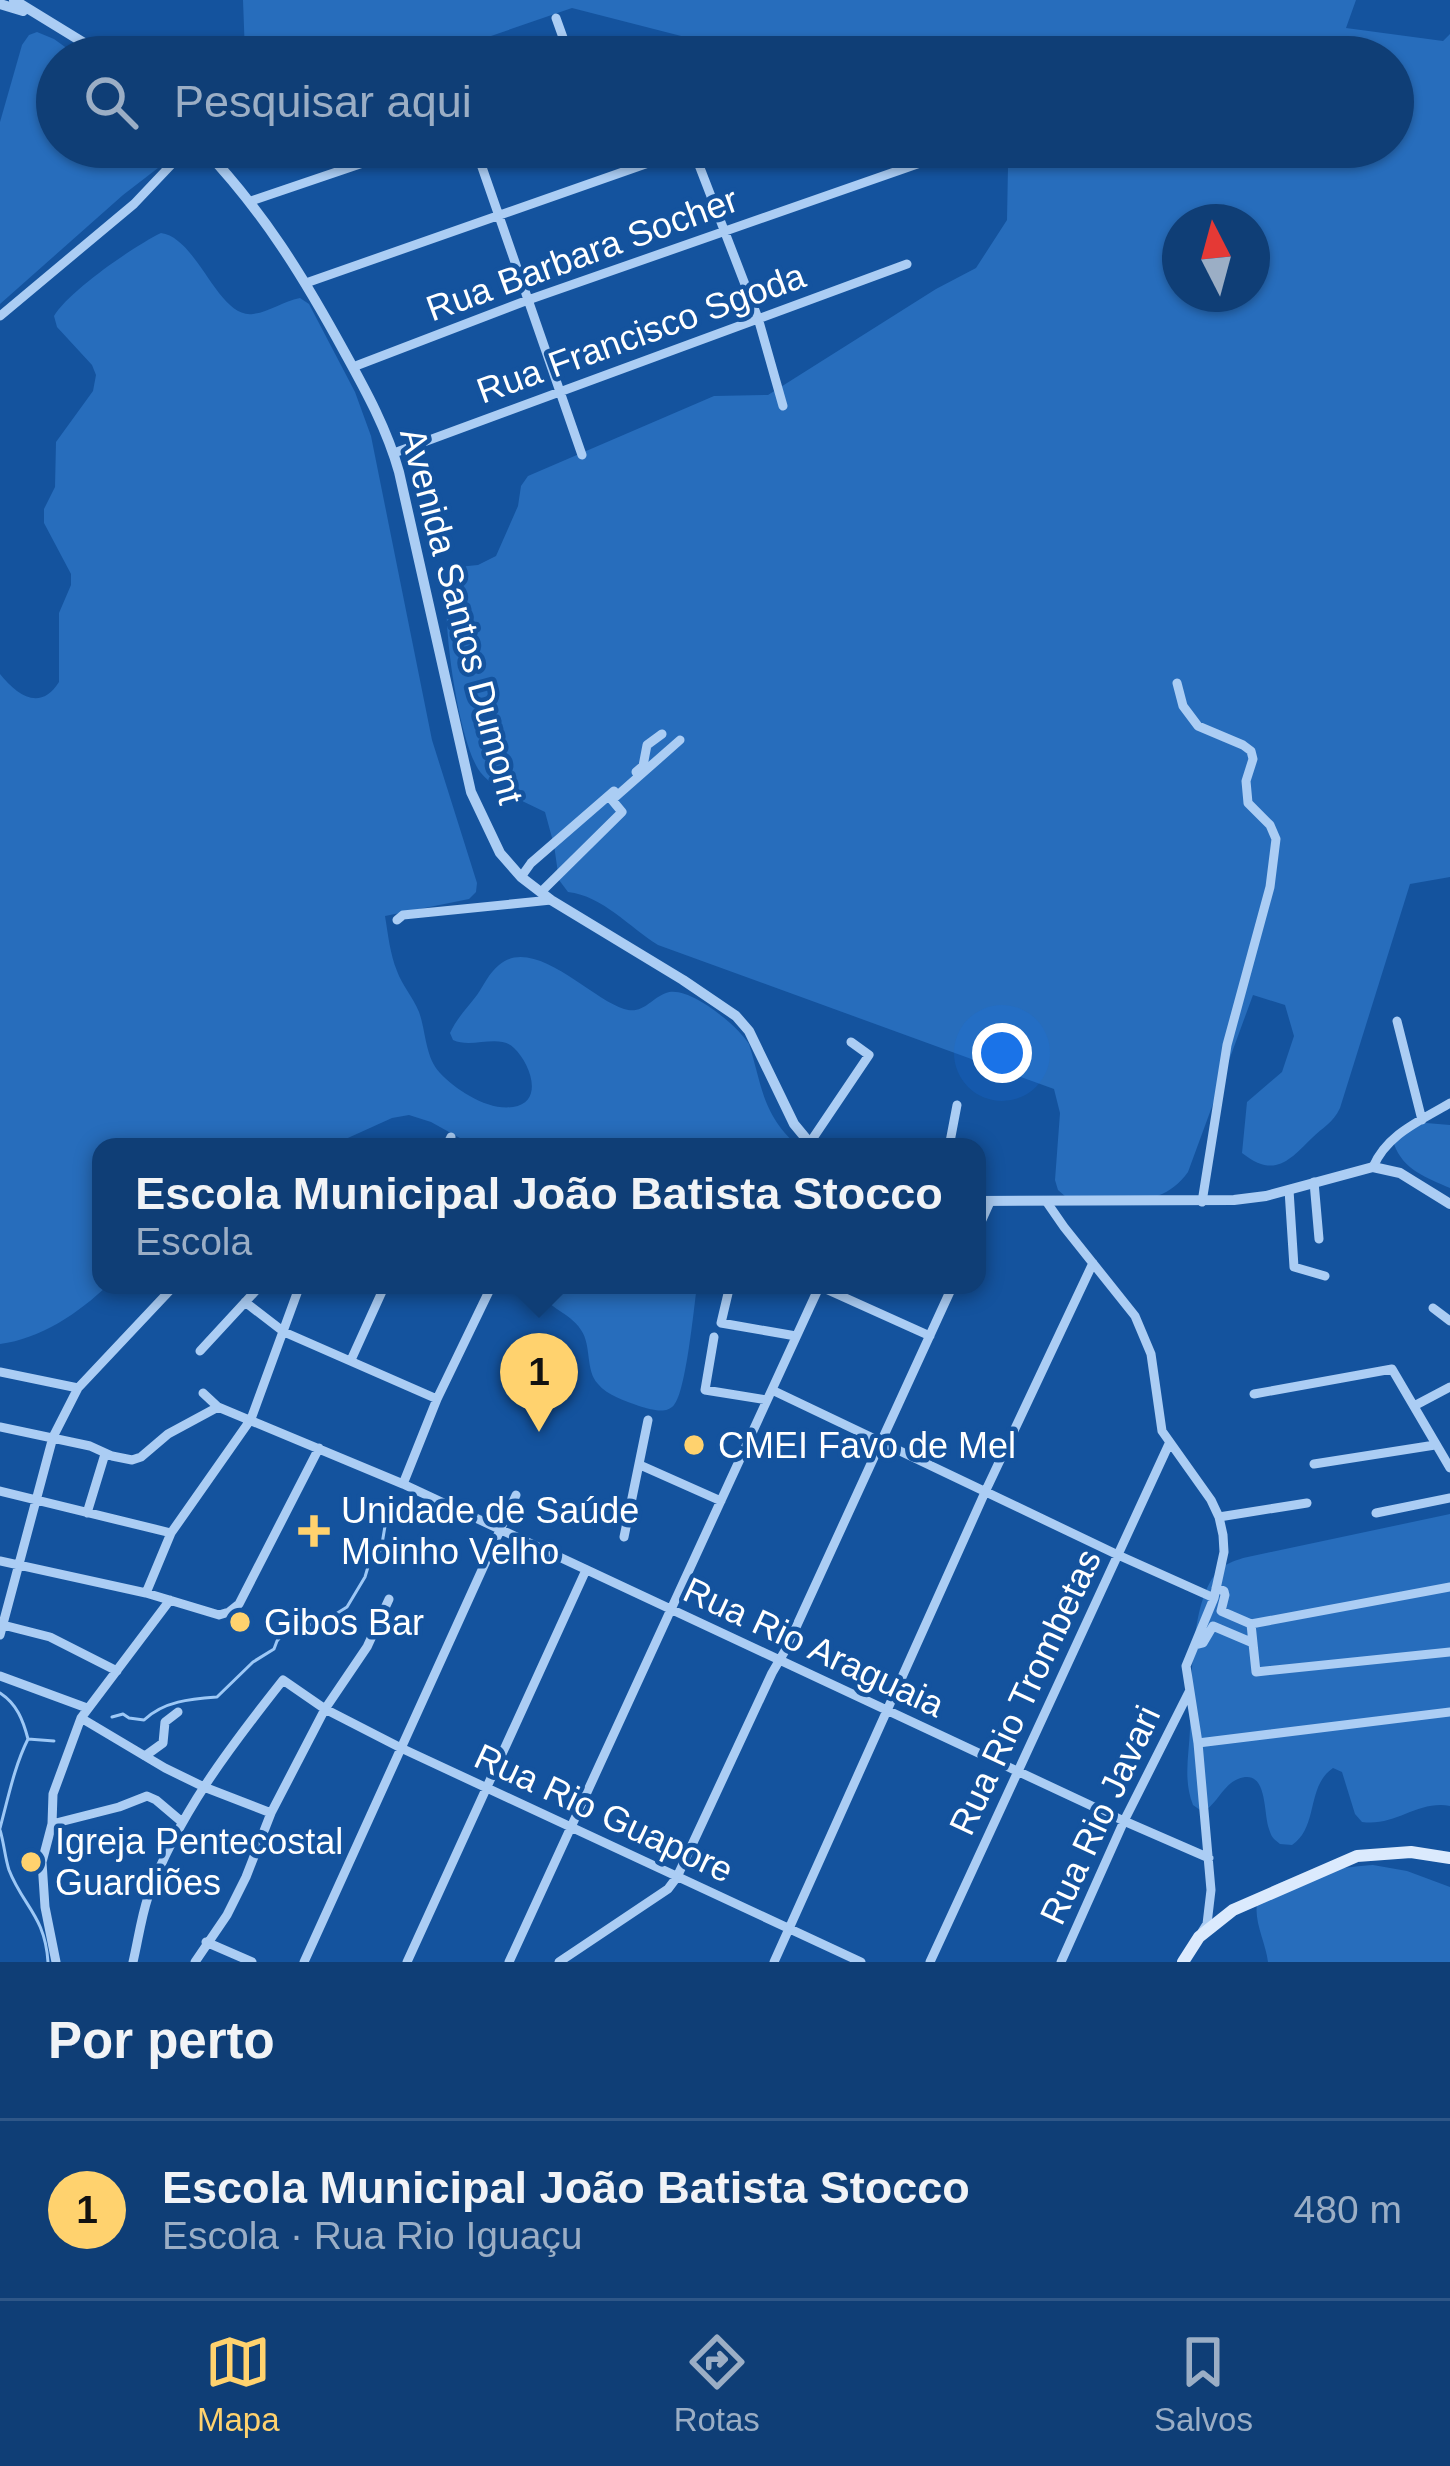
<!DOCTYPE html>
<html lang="pt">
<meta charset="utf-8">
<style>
body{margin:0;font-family:Arial,sans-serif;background:#18457b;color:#f1f3f6}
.compass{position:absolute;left:1162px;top:204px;width:108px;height:108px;border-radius:50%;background:#0f3e76;box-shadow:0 3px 9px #0004;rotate:354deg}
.you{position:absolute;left:1002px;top:1053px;width:42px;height:42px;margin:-30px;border:9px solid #fff;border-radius:50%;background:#1a73e8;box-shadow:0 0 0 18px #1a73e833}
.badge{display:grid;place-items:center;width:78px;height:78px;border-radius:50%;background:#ffd26e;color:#111;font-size:39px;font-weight:700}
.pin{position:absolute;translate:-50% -99px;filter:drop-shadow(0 3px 6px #0008)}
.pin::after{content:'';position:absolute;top:63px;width:42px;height:36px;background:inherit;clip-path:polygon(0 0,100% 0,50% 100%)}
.popup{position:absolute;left:92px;top:1138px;width:894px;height:156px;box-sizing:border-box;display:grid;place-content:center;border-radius:24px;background:#0f3e76;filter:drop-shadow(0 3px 9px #0005);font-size:39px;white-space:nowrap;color:#9baec5}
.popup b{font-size:45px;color:#f1f3f6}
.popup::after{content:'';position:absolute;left:50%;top:100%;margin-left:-24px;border:24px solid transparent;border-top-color:#0f3e76}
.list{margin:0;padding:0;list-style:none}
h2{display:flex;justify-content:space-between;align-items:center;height:156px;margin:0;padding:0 48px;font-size:51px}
h2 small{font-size:39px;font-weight:400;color:#9baec5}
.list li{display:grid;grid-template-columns:78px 1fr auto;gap:36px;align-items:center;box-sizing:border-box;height:180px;padding:0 48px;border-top:3px solid #2f5788}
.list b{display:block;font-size:45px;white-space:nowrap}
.list p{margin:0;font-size:39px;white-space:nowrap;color:#9baec5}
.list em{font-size:39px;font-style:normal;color:#9baec5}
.icon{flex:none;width:66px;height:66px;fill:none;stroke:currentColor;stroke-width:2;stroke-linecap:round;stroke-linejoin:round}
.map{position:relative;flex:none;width:1450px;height:1962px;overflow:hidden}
.search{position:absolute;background:#0f3e76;box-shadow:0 3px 9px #0004;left:36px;right:36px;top:36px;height:132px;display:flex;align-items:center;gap:30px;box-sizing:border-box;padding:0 42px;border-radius:66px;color:#9baec5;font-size:45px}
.sheet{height:336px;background:#0f3e76}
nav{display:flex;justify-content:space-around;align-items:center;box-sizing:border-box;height:168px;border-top:3px solid #2f5788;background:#0f3e76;font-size:33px;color:#9baec5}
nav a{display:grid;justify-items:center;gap:6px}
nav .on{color:#ffd26e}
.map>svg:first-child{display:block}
.green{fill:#276dbc;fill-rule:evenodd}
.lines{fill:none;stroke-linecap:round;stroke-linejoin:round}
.stream{stroke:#9dc8f6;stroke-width:3}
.minor{stroke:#abcdf4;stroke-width:9}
.tertiary{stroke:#abcdf4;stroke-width:10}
.secondary{stroke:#dbeafd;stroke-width:12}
.poi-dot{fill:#ffd26e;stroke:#14539e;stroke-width:4.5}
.labels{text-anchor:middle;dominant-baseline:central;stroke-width:9;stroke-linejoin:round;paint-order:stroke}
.street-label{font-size:36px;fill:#fff;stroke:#14539e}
.poi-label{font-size:36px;fill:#fff;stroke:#14539e;text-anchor:start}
</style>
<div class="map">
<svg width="1450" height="1962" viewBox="0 0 1450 1962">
<rect width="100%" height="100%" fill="#14539e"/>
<path class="green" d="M 243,0 L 1356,0 L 1346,28 L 1443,41 L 1450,34 L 1450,877 L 1410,884 L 1340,1108 C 1333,1123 1323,1127 1312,1138 C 1288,1162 1274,1178 1242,1153 L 1247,1102 L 1282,1072 L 1294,1036 L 1285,1005 L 1253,995 L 1188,1172 C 1159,1213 1110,1200 1066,1197 L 1058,1190 L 1055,1180 L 1060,1113 L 1054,1089 L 658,945 C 629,927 603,896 568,892 L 559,880 L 554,845 L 545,812 C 524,801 496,791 481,773 C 459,746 443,628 447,592 C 448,582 452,575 458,567 L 478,565 L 496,556 L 518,506 L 521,486 L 528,476 L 714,396 L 768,395 L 936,289 L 976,268 L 1007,220 L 1008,166 L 989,147 L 1393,147 L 1393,57 L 763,57 L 572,8 L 430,57 L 165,57 L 179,52 L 245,54 ZM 1180,222 L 1252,222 L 1252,294 L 1180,294 Z
M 37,32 L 54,39 L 79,57 L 57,57 L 57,147 L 163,147 L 164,157 L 158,168 L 123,195 L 0,304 L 0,122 L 22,45 L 29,35 Z
M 161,233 C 198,238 218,319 253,314 C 270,312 283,301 300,298 L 309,304 L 355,392 L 371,436 L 432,740 L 477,883 L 476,892 L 469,899 L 385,916 C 388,934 390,954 397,971 C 402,985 413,997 419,1012 C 426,1031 425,1057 440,1073 C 456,1090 488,1111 513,1107 C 545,1102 530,1063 514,1048 C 499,1033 472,1049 453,1040 L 450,1033 C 457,1018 467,1008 477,995 C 484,985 489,973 499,965 C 534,935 591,999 624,1009 C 643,1015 650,999 666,993 C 688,984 738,1026 749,1044 C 763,1089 762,1114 799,1147 L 476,1147 L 431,1122 L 409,1115 L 392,1118 L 328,1147 L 101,1147 L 101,1285 L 108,1285 C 79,1313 40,1339 0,1344 L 0,674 C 17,695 40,712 59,682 L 59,613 L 71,585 L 71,574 L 44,523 L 44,509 L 55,487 L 56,442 L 93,391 L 96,375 L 92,365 L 57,327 L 54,316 C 69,291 134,246 161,233 Z
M 1426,1123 L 1450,1125 L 1450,1188 C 1427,1178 1403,1170 1394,1144 L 1413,1125 Z
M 535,1285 L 697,1285 C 694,1307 686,1392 674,1405 C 666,1415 650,1409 639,1406 C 625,1401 607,1395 598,1384 C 585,1370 592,1346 581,1330 C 569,1311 543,1307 535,1285 Z
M 1450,1514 L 1450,1806 C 1418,1800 1395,1827 1362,1822 L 1355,1814 L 1342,1772 L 1333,1768 C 1306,1786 1319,1827 1292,1845 L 1280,1844 C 1272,1837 1272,1838 1269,1829 C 1263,1812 1268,1767 1238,1779 C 1223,1785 1217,1804 1203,1812 L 1193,1805 C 1183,1780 1189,1755 1190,1729 C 1192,1688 1189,1602 1218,1571 C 1225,1564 1234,1561 1243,1558 Z
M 1373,1865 L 1407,1871 L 1450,1887 L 1450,1962 L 1268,1962 C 1266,1944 1254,1922 1257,1904 C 1262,1875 1347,1867 1373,1865 Z"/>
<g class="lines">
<path class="stream" d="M 0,1693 C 17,1704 23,1720 28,1739 C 14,1767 8,1799 0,1828
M 112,1717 L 123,1714 L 129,1718 L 144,1720 C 164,1701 191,1699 217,1697 L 253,1662 L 274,1649 L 277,1641 L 282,1635 L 331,1617 L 347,1607 L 365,1577 L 370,1560 L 381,1550 L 390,1496
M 28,1739 L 54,1741
M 0,1830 C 4,1843 5,1858 9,1870 C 23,1906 45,1916 48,1962"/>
<path class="minor" d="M 556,18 L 570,57
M 475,147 L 582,455
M 692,147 L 758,318 L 783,406
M 251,201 L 410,147
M 306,283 L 694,147
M 0,316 L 134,204 L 188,147
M 353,367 L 528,300 L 966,147
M 394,453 L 907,264
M 1177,683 L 1183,706 L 1198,726 L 1243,745 L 1251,751 L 1253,759 L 1246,781 L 1248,803 L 1270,825 L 1276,839 L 1270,887 L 1227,1045 L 1202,1202
M 636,772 L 643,766 L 647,745 L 662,734
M 521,877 L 531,863 L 614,791
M 541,892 L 622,812 L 612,800 L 680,740
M 397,920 L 403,915 L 551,900
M 1397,1021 L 1422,1120
M 809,1144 L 869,1055 L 851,1042
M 446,1147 L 451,1137
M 949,1147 L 957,1105
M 1373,1167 C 1387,1134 1420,1121 1450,1103
M 1314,1182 L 1319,1239
M 1289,1190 L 1294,1267 L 1325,1276
M 1046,1201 L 1064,1227 L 1135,1316 L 1151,1354 L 1162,1431 L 1211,1500 L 1219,1517 L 1223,1535 L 1224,1552 L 1214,1598 L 1186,1666 L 1198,1743 L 1211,1890 L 1207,1924 L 1202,1932
M 977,1231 L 990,1202
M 730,1285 L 721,1323 L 796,1336
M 819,1286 L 930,1336
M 245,1302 L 284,1332 L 437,1399
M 1433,1308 L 1450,1321
M 714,1337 L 705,1390 L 767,1400
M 200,1351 L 261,1285
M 351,1360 L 385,1285
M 0,1372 L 78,1388
M 772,1390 L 1118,1555 L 1214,1598
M 203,1393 L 218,1407 L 403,1484 L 1124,1821 L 1209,1858
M 1254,1394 L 1392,1369 L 1450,1468
M 1414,1406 L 1450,1387
M 0,1427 L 90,1446 L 112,1456 L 132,1460 L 141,1457 L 168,1434 L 218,1407
M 1314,1464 L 1435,1445
M 640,1465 L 721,1501
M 403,1484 L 437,1399 L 492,1285
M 0,1491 L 171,1533
M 87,1513 L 105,1454
M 1376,1513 L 1450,1498
M 1219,1517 L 1307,1503
M 624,1537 L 648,1420
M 0,1561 L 146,1593 L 219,1615 L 229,1612 L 239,1604 L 319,1448
M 1450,1587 L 1251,1624 L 1256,1672 L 1450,1652
M 1216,1588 L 1224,1591 L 1225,1595 L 1221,1611 L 1251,1624
M 146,1593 L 171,1533 L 251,1419 L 300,1285
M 3,1625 L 50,1637 L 117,1671
M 0,1635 L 53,1437 L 78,1388 L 175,1285
M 1195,1645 L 1203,1643 L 1213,1626 L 1253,1643
M 0,1676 L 87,1708
M 81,1718 L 165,1768 L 204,1787 L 271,1813
M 1198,1743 L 1450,1712
M 145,1756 L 163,1743 L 165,1722 L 178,1712
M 52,1824 L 119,1807 L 147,1796 L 156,1800 L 182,1822
M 206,1942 L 252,1962
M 56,1962 L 45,1907 L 42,1862 L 52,1824 L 53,1794 L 81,1718 L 170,1600
M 133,1962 C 138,1941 141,1918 148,1897 C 177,1816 230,1747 283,1680 L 325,1709 L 401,1748 L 861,1962
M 195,1962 L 227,1915 L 246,1877 L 271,1813 L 325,1709 L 367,1647 L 389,1599
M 304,1962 L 516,1495
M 407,1962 L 586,1570
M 509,1962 L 820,1285
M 559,1962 L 668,1889 L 677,1877 L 772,1673 L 786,1649 L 953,1285
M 774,1962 L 986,1490 L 1093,1263
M 930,1962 L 1169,1444
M 1061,1962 L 1124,1821 L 1189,1692"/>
<path class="tertiary" d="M 14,0 L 107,57
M 0,4 L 23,11
M 202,147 C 263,211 303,276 345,353 C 366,391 387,429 399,472 L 471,792 L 500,853 L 521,877 L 551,900 L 683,980 L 736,1016 L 749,1031 L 794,1124 L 813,1147
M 977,1201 L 1234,1200 L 1266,1196 L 1373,1167 L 1400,1173 L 1450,1204"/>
<path class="secondary" d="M 1183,1962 L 1199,1937 L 1233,1910 L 1357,1856 L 1411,1852 L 1450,1858"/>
</g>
<g class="poi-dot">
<circle cx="694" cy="1445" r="12"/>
<path d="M308 1513h12v12h12v12h-12v12h-12v-12h-12v-12h12z"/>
<circle cx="240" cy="1622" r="12"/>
<circle cx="31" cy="1862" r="12"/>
</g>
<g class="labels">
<g class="street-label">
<text transform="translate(582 254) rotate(-20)">Rua Barbara Socher</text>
<text transform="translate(641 333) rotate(-20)">Rua Francisco Sgoda</text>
<text transform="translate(462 616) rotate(75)">Avenida Santos Dumont</text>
<text transform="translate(814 1647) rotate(25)">Rua Rio Araguaia</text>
<text transform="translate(1025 1692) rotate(-65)">Rua Rio Trombetas</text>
<text transform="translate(604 1813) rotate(25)">Rua Rio Guapore</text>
<text transform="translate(1100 1815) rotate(-65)">Rua Rio Javari</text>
</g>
<g class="poi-label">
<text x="718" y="1445">CMEI Favo de Mel</text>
<text x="341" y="1510">Unidade de Saúde<tspan x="341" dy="41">Moinho Velho</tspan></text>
<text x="264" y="1622">Gibos Bar</text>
<text x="55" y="1841">Igreja Pentecostal<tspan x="55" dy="41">Guardiões</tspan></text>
</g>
</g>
</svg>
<svg class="compass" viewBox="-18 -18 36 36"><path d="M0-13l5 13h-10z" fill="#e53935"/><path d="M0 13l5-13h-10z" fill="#9baec5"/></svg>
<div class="you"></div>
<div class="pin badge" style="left:539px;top:1432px">1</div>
<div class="popup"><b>Escola Municipal João Batista Stocco</b>Escola</div>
<div class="search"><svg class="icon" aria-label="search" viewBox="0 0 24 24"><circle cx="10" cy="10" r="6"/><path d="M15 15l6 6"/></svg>Pesquisar aqui</div>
</div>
<section class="sheet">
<h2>Por perto<small></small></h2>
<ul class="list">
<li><span class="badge">1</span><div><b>Escola Municipal João Batista Stocco</b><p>Escola · Rua Rio Iguaçu</p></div><em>480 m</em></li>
</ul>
</section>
<nav>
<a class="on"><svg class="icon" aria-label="map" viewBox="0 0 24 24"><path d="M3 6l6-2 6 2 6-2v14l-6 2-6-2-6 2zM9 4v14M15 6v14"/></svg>Mapa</a>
<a><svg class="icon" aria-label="directions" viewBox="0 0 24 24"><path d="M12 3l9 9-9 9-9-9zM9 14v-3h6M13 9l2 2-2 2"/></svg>Rotas</a>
<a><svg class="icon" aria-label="saved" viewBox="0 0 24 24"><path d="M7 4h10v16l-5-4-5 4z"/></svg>Salvos</a>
</nav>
